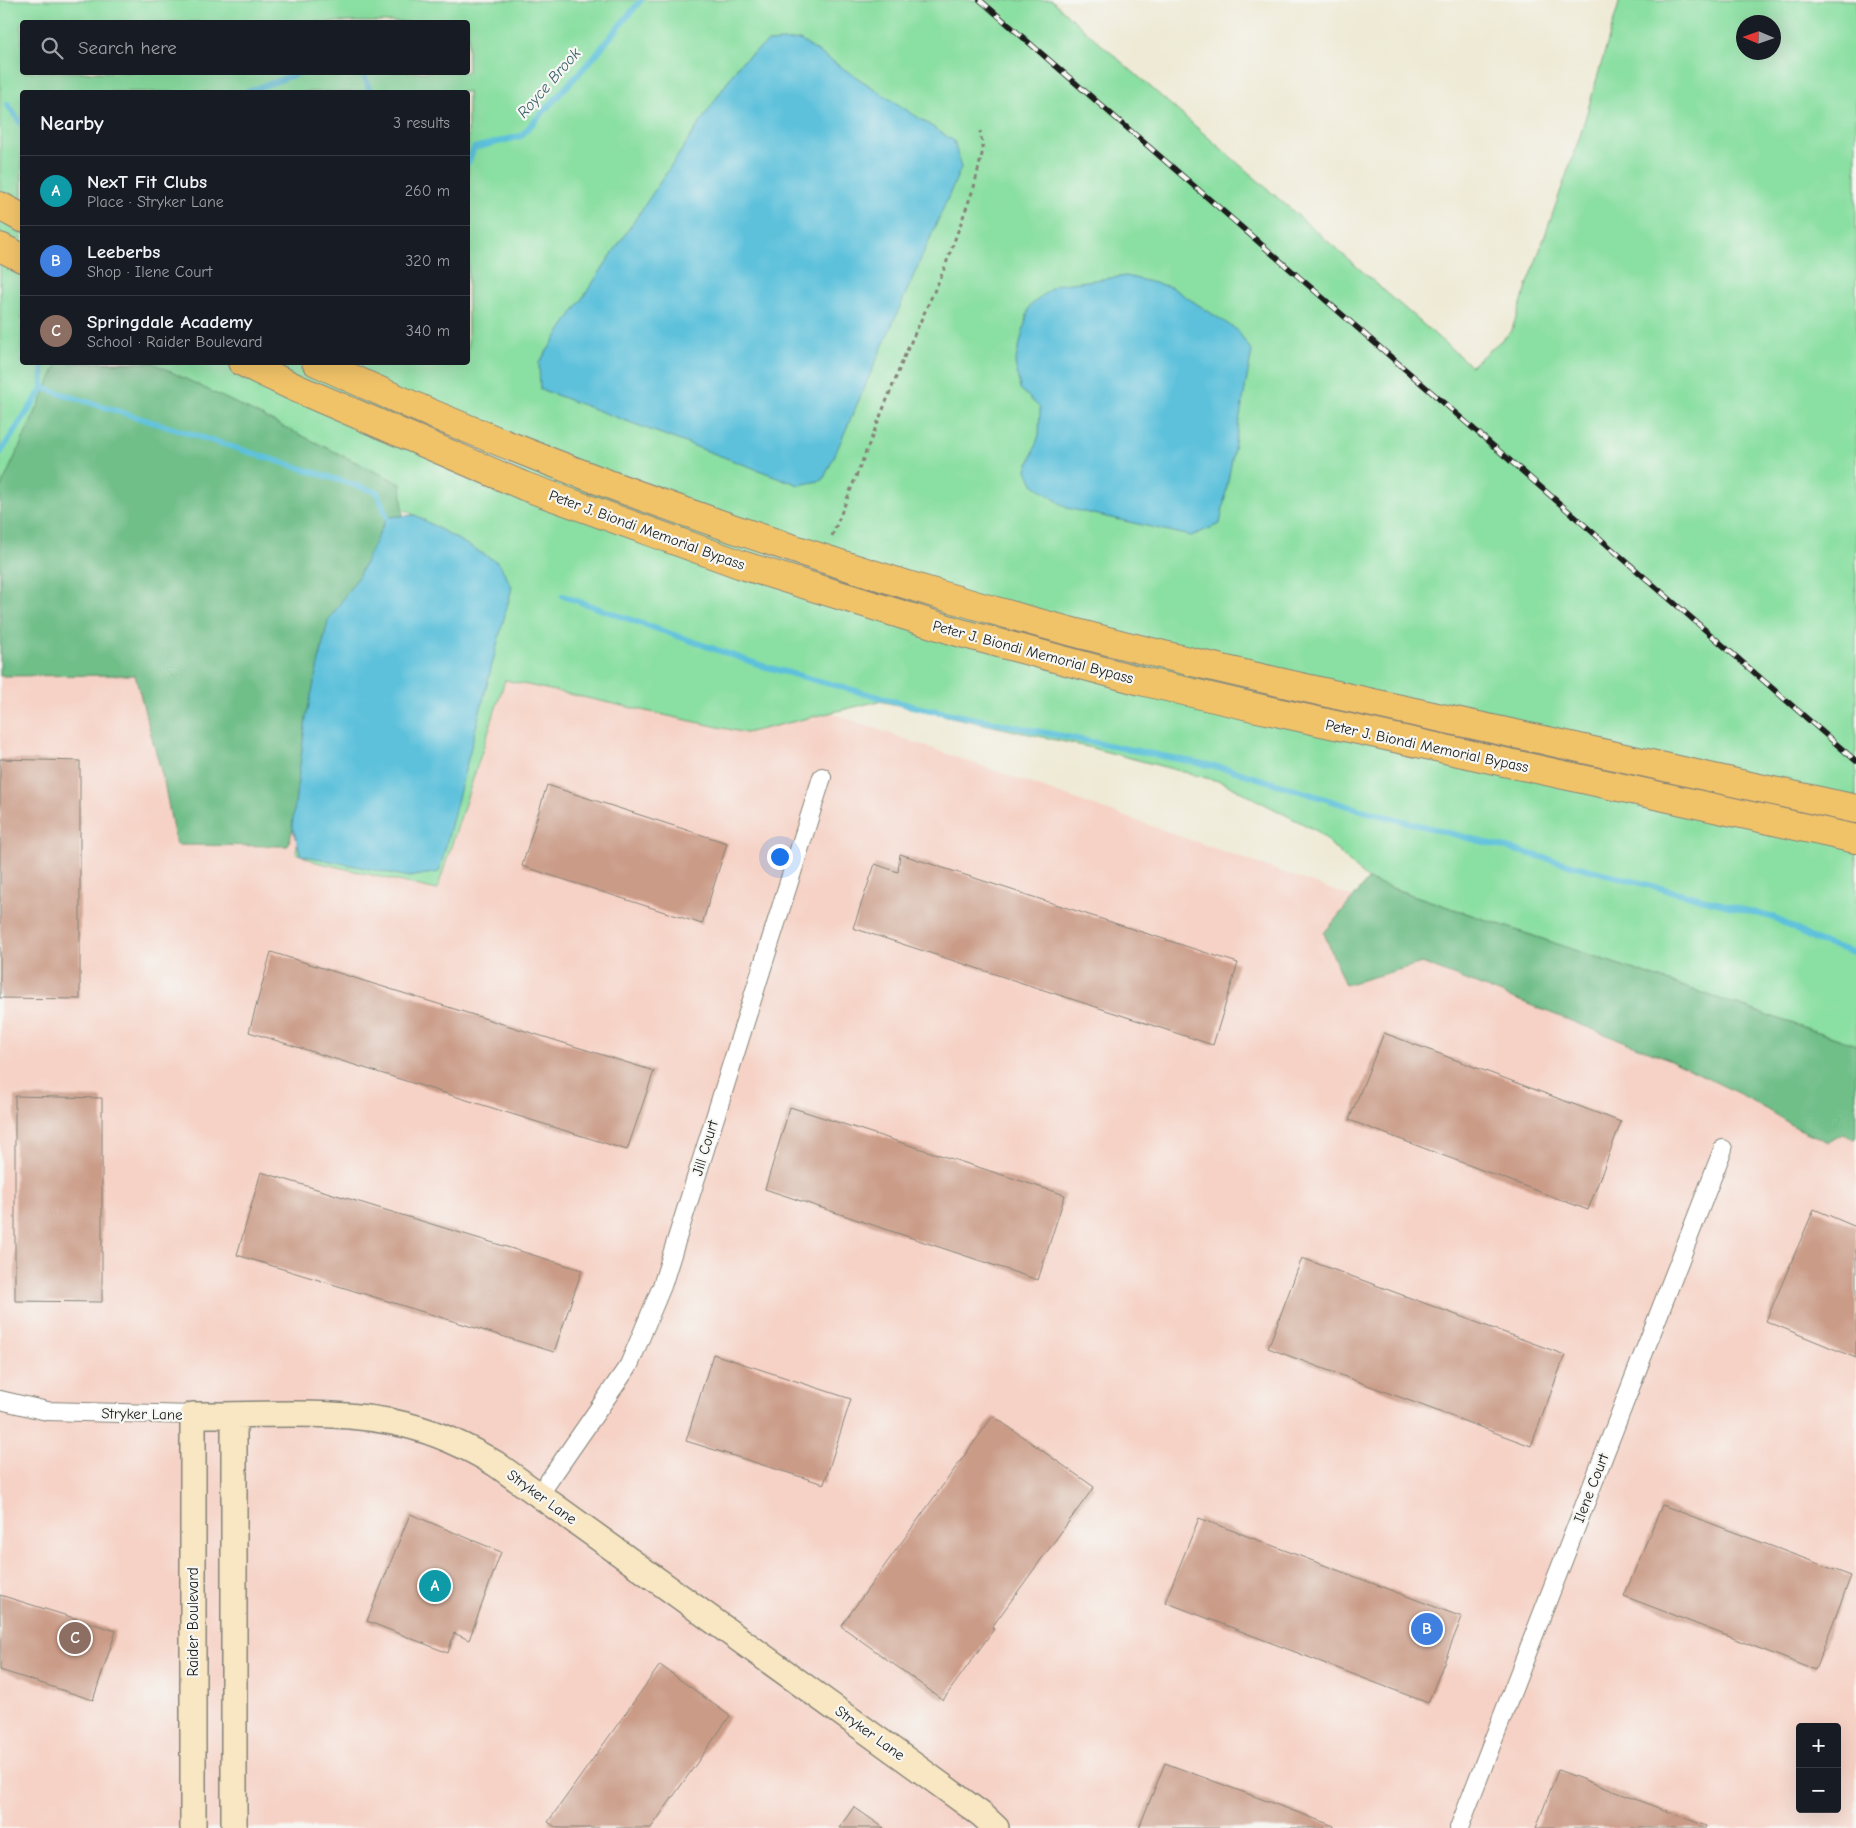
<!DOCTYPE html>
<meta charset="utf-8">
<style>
body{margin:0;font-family:"Comic Neue",sans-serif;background:#242831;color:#f1f3f6}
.controls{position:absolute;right:15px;bottom:15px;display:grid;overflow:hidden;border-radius:5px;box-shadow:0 5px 20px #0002}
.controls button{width:45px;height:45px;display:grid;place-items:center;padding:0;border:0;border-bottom:1px solid #363941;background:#171b24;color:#f1f3f6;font:25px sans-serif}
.compass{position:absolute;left:1736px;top:15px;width:45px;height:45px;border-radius:50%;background:#171b24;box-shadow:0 5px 20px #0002;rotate:272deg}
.you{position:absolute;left:779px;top:856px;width:18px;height:18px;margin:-12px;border:4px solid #fff;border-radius:50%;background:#1a73e8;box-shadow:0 0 0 8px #1a73e833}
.badge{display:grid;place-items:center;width:32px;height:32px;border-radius:50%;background:#0b8043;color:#fff;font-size:16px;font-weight:700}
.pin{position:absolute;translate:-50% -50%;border:2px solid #fff;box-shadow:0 1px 5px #0006}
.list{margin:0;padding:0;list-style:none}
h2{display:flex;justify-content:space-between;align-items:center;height:65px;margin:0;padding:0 20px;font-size:21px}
h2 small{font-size:16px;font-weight:400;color:#9ea1a6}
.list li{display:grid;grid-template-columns:32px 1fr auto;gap:15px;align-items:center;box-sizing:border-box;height:70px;padding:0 20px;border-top:1px solid #363941}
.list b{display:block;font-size:19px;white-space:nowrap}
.list p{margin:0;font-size:16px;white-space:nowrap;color:#9ea1a6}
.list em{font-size:16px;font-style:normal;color:#9ea1a6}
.icon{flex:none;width:28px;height:28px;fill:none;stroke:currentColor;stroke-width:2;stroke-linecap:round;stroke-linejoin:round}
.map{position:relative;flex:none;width:1856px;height:1828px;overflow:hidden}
.search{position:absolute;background:#171b24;box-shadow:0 5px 20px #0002;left:20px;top:20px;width:450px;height:55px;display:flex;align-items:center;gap:12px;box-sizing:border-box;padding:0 18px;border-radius:5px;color:#9ea1a6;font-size:19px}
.panel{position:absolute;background:#171b24;box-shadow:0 5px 20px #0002;left:20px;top:90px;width:450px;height:275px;border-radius:5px}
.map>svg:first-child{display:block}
.built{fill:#f6d1c5;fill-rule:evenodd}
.green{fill:#8adfa2;stroke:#537e5f;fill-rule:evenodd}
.forest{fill:#6fbe88;stroke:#466d52}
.water{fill:#5dc1db;stroke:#3c6e7c}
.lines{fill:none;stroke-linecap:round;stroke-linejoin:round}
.stream{stroke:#5dc1db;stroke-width:6}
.building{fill:#ca9b87}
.street-casing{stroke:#858378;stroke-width:20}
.secondary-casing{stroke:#858378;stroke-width:28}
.highway-casing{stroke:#858378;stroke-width:30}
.path{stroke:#858378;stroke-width:3;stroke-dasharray:4 4;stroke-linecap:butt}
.street{stroke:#fff;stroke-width:18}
.secondary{stroke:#f9e7c3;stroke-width:25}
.highway{stroke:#f1c369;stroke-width:28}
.rail-casing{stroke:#1c1c1c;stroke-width:5.5}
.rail{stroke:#f6f6f2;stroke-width:4;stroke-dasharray:11;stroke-linecap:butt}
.labels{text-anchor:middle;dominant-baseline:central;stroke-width:4.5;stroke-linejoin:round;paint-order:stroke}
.street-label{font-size:15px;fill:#1c1c1c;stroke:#f6f6f2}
.water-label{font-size:16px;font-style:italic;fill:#365e68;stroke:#f6f6f2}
</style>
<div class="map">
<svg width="1856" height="1828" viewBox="0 0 1856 1828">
<rect width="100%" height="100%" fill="#f6f6f2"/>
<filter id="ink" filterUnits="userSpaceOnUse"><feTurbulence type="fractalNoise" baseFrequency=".02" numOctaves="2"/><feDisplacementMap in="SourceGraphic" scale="10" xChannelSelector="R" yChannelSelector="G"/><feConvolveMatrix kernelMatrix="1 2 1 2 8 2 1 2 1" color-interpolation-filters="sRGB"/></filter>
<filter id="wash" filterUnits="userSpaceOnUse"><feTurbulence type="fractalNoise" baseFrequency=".0096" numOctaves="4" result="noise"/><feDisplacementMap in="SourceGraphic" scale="20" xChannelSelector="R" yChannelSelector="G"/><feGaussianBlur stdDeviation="1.12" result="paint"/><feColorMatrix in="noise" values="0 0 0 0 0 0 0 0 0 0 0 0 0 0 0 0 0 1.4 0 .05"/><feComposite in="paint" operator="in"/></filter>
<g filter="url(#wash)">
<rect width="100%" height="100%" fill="#eeead5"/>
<path class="built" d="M 540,610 L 1856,1075 L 1856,1828 L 0,1828 L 0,666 ZM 1800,1727 L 1837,1727 L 1837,1809 L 1800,1809 Z"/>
<path class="green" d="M 0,0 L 1052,0 L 1071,18 L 1471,366 L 1511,332 L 1580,136 L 1620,0 L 1856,0 L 1856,1045 L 1368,880 L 1317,831 L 1222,782 L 1088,747 L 879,701 L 746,733 L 505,680 L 437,890 L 316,862 L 296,853 L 311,743 L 416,516 L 329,470 L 0,605 ZM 22,22 L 468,22 L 468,72 L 22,72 ZM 1744,22 L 1774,22 L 1774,52 L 1744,52 ZM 22,92 L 468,92 L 468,362 L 22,362 Z"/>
<path class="forest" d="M 58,363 L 153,363 L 401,484 L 405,547 L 353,611 L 288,846 L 176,845 L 164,782 L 135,675 L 0,676 L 0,489 Z
M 1368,880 L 1856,1045 L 1856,1139 L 1843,1134 L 1828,1142 L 1797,1128 L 1746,1097 L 1664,1057 L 1422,963 L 1345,985 L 1324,933 Z"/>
<path class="water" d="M 800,40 L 954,141 L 961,168 L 833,459 L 823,480 L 799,485 L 540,389 L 539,363 L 740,63 L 768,42 Z
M 1126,276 L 1171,287 L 1237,330 L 1252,351 L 1220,524 L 1191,536 L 1067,508 L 1033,484 L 1027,470 L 1039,435 L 1040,408 L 1020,389 L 1015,363 L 1029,307 L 1055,285 Z
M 415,515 L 499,563 L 512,587 L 439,872 L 409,877 L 301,855 L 292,826 L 306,718 L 328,621 L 358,577 L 387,517 Z"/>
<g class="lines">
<path class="stream" d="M 360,72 L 365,77 L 370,92
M 247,92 L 302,72
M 7,104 L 22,125
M 468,163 L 474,148 L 521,136 L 593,58 L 641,0
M 43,388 L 377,492 L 387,517
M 0,453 L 43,388 L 42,362
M 563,596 L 763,666 L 916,707 L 1228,769 L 1361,810 L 1775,918 L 1817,941 L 1856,953"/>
</g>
<g id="blocks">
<path class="building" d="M 0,759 L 80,761 L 80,999 L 0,998 Z
M 547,785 L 727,843 L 702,924 L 522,866 Z
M 900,854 L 1238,963 L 1213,1045 L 853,928 L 875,864 L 898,872 Z
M 271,952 L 654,1071 L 627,1150 L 249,1032 Z
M 1384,1033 L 1621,1122 L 1588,1210 L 1349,1120 Z
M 15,1096 L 102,1098 L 102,1302 L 15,1301 Z
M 790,1107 L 1065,1195 L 1038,1280 L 765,1189 Z
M 261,1172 L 582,1270 L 554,1352 L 237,1255 Z
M 1814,1209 L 1856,1227 L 1856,1358 L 1766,1321 Z
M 1302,1258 L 1565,1355 L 1531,1446 L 1268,1348 Z
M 713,1354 L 851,1399 L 824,1484 L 686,1441 Z
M 993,1416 L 1094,1487 L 992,1627 L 994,1629 L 943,1700 L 841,1626 Z
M 1662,1505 L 1851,1576 L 1815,1670 L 1624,1596 Z
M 410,1514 L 501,1552 L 469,1640 L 454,1633 L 448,1653 L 367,1621 Z
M 1199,1518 L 1462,1617 L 1428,1703 L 1165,1602 Z
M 0,1595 L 116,1631 L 93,1700 L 0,1670 Z
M 660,1665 L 730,1716 L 651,1828 L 557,1828 L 548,1822 Z
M 1165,1763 L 1334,1826 L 1334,1828 L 1139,1828 Z
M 1558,1770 L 1706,1826 L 1706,1828 L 1536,1828 Z
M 854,1807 L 884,1828 L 839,1828 Z"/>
</g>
</g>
<g filter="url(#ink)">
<use href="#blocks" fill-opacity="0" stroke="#858378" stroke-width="1"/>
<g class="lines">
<defs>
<path id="street" d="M 0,1400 L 47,1411 L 193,1415
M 539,1495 L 629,1365 L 662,1286 L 822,777
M 1459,1828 L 1723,1149"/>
<path id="secondary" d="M 193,1828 L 193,1415 C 261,1416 340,1408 406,1425 C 438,1433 468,1447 496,1464 L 915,1766 L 982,1815 L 996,1828
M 234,1828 L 234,1416"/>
<path id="highway" d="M 0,206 L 22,218
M 0,247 L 22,258
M 242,362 L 296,388 L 524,486 L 742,565 L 961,633 L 1141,681 L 1253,707 L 1856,839
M 316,362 C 519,457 730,532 944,596 C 1142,655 1346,697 1548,741 C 1651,764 1753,787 1856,809"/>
</defs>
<use href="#street" class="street-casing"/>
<use href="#secondary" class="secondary-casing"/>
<use href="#highway" class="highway-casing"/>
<path class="path" d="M 832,536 L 905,355 L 943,272 L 974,187 L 983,150 L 980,131"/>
<use href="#street" class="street"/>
<use href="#secondary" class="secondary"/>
<use href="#highway" class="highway"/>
<defs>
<path id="rail" d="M 980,0 L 1856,761"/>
</defs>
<use href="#rail" class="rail-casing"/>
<use href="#rail" class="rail"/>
</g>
</g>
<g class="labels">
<g class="street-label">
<text transform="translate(647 530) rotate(20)">Peter J. Biondi Memorial Bypass</text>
<text transform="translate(1033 652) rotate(15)">Peter J. Biondi Memorial Bypass</text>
<text transform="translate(1427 746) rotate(12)">Peter J. Biondi Memorial Bypass</text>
<text transform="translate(705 1148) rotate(-73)">Jill Court</text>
<text transform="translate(142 1414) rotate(1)">Stryker Lane</text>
<text transform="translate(1591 1488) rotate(-69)">Ilene Court</text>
<text transform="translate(542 1497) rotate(36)">Stryker Lane</text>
<text transform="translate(193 1622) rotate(-90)">Raider Boulevard</text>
<text transform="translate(870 1733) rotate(36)">Stryker Lane</text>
</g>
<g class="water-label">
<text transform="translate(549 83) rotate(-49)">Royce Brook</text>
</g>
</g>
</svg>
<div class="controls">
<button>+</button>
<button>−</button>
</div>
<svg class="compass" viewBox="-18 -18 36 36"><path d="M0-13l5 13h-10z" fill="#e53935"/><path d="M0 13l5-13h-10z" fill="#9ea1a6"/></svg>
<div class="you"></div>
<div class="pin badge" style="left:435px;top:1586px;background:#0f9aa8">A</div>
<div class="pin badge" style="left:1427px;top:1629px;background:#3f7fe0">B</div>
<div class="pin badge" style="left:75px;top:1638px;background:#8d6e63">C</div>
<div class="search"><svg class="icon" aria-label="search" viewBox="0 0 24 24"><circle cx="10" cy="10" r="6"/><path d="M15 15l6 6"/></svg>Search here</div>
<section class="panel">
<h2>Nearby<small>3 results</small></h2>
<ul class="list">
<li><span class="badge" style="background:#0f9aa8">A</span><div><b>NexT Fit Clubs</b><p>Place · Stryker Lane</p></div><em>260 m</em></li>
<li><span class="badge" style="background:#3f7fe0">B</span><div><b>Leeberbs</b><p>Shop · Ilene Court</p></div><em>320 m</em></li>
<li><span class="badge" style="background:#8d6e63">C</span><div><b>Springdale Academy</b><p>School · Raider Boulevard</p></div><em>340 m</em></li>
</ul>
</section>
</div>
